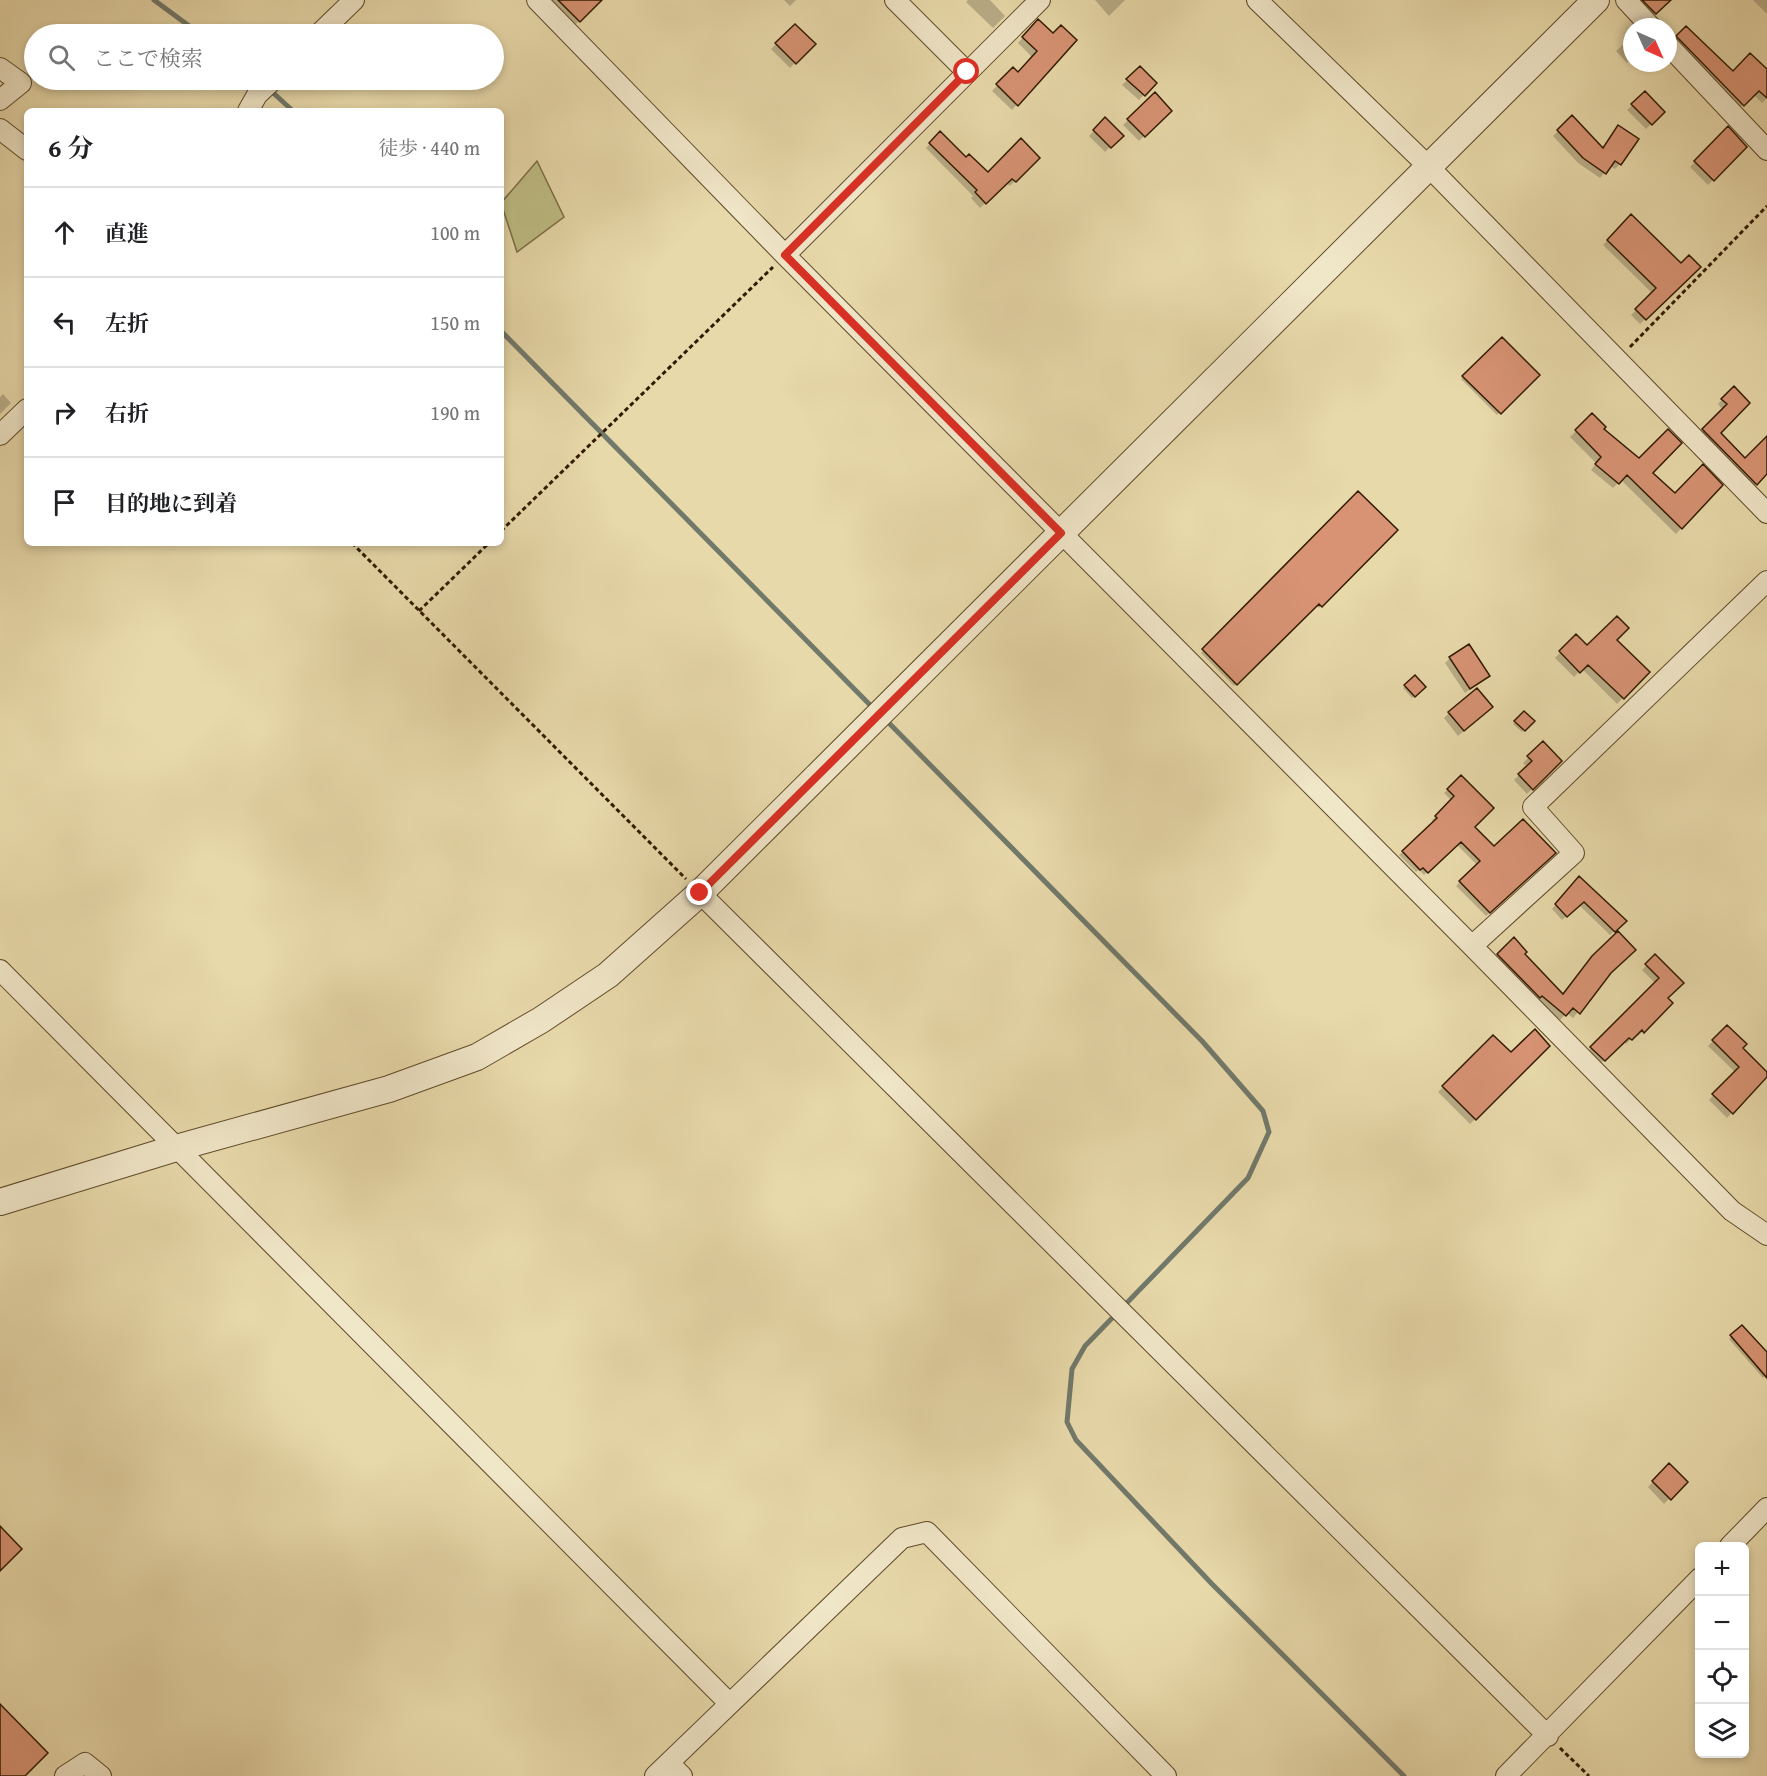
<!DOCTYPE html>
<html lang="ja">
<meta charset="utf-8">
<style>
body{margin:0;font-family:"Gentium Book Plus","Noto Serif JP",serif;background:#f2f2f2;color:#202124}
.controls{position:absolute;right:18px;bottom:18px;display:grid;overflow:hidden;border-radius:9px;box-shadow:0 3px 9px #0003}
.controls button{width:54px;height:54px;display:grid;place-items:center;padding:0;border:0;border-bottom:2px solid #e0e0e0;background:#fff;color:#202124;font:30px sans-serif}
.compass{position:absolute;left:1623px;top:18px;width:54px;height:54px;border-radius:50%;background:#fff;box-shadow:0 3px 9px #0003;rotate:135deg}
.stop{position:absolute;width:18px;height:18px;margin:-14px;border:4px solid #d93025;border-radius:50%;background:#fff}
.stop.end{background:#d93025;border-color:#fff;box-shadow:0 2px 6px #0008}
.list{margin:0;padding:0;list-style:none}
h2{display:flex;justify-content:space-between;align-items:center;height:78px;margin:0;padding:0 24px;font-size:26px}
h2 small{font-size:20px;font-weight:400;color:#757577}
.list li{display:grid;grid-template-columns:39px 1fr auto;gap:18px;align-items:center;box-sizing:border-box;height:90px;padding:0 24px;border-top:2px solid #e0e0e0}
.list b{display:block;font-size:22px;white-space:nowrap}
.list em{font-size:20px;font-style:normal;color:#757577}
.icon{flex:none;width:33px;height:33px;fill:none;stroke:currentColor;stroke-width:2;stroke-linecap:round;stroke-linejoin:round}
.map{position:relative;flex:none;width:1767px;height:1776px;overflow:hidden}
.search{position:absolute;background:#fff;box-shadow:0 3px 9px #0003;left:24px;top:24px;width:480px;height:66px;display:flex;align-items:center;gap:15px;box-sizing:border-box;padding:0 21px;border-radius:33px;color:#757577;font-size:22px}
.panel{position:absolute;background:#fff;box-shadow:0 3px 9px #0003;left:24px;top:108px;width:480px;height:438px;border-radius:9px}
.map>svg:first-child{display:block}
.green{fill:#bebc83;stroke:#786b42;stroke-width:1.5}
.shadow{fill:#0003}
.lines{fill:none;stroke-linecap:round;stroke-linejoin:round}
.stream{stroke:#71796b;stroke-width:5}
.building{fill:#d79374;stroke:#321a00;stroke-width:1.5}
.minor-casing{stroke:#604a2a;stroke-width:22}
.tertiary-casing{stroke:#604a2a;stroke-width:28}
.path{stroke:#321a00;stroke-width:3;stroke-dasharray:4.5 3;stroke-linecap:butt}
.minor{stroke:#f0e6c8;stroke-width:20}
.tertiary{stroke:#f0e6c8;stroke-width:26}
.route{stroke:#d93025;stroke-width:8}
</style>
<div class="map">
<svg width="1767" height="1776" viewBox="0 0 1767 1776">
<rect width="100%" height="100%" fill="#e8d9aa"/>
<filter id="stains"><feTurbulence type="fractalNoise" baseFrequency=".00333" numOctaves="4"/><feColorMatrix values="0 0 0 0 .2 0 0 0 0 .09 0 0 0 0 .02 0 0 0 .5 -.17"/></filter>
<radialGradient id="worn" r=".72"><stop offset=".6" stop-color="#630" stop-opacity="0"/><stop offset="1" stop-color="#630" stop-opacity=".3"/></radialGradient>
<path class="green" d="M 537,161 L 564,217 L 517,252 L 501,203 Z"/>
<path class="shadow" d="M 538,0 L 600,0 L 569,31 Z
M 784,0 L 796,0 L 790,6 Z
M 968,0 L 990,0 L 1005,16 L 993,28 L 966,2 Z
M 1095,0 L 1125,0 L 1109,16 Z
M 1639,0 L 1662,0 L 1665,3 L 1650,18 Z
M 1753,0 L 1767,0 L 1767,14 Z
M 1038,21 L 1053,35 L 1074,40 L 1012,110 L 992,91 L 1013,69 L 1018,74 L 1033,58 L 1018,43 Z
M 795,26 L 813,44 L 790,68 L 771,49 Z
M 1686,28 L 1733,73 L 1767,71 L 1767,98 L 1762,103 L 1753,94 L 1738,110 L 1672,42 Z
M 1628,40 L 1632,44 L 1632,58 L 1627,63 L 1616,51 Z
M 1140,68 L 1155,83 L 1139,100 L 1122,85 Z
M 1645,93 L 1663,112 L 1646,129 L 1627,110 Z
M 1155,94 L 1170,110 L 1139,141 L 1123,125 Z
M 1572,117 L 1602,149 L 1618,127 L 1620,164 L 1615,169 L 1610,166 L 1600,178 L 1578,163 L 1553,136 Z
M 1105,119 L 1121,136 L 1105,152 L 1089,136 Z
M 1728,128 L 1745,147 L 1708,185 L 1690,167 Z
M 940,133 L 966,159 L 988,174 L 1038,158 L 1010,186 L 1006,183 L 980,208 L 971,198 L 973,196 L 926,148 Z
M 1631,216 L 1681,265 L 1699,267 L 1640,324 L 1631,315 L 1653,294 L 1603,245 Z
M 1502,339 L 1538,375 L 1497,415 L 1461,379 Z
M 1734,388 L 1719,433 L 1745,460 L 1767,438 L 1767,472 L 1751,489 L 1699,435 L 1723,410 L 1718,404 Z
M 3,394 L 11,403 L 0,414 L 0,397 Z
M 1592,415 L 1602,429 L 1675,495 L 1721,485 L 1676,534 L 1621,480 L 1613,488 L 1591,470 L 1596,463 L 1570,437 Z
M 1358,493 L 1396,530 L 1319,608 L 1315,605 L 1234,686 L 1201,653 Z
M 1576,636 L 1587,647 L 1615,640 L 1648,672 L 1617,704 L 1582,669 L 1574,677 L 1555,658 Z
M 1450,658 L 1488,676 L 1465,693 L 1445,663 Z
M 1415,677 L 1424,687 L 1412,698 L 1403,688 Z
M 1486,712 L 1458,736 L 1444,718 L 1449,713 Z
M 1524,713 L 1533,721 L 1522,732 L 1513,724 Z
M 1543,743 L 1560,761 L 1527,794 L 1514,780 L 1527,767 L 1523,763 Z
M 1461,777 L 1473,827 L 1494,849 L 1554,853 L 1486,916 L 1456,886 L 1477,865 L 1456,844 L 1424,875 L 1419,870 L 1416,872 L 1399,855 L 1434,822 L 1432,820 L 1452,801 L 1444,793 Z
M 1579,878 L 1624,921 L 1610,935 L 1579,905 L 1562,920 L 1552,909 Z
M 1618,933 L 1609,973 L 1573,1018 L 1567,1013 L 1560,1020 L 1492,960 L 1514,940 L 1523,954 L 1562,995 L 1587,963 Z
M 1655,956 L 1666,998 L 1671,1003 L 1638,1036 L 1636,1034 L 1626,1044 L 1623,1041 L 1599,1065 L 1586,1053 L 1656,984 L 1642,970 Z
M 1727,1027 L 1741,1048 L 1767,1075 L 1727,1118 L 1709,1100 L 1735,1072 L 1708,1046 Z
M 1493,1037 L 1511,1054 L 1548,1046 L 1470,1124 L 1438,1092 Z
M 1742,1327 L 1767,1355 L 1767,1374 L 1763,1378 L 1729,1339 Z
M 1669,1465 L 1686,1482 L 1664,1504 L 1648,1487 Z"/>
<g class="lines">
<path class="stream" d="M 154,0 L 200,34
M 270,90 L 293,111
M 501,331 L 875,710
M 884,718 L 1202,1041 L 1263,1111 L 1269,1132 L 1248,1178 L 1085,1346 L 1072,1369 L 1067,1422 L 1076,1440 L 1212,1584 L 1404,1776"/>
</g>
<path class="building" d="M 558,0 L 602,0 L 580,22 Z
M 1642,0 L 1671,0 L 1656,14 Z
M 1038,19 L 1053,33 L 1061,25 L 1077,40 L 1018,106 L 996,84 L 1013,67 L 1018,72 L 1037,51 L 1022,37 Z
M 795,24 L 816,44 L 796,64 L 775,43 Z
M 1686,26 L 1733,71 L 1750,53 L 1767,69 L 1767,98 L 1759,91 L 1744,106 L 1676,36 Z
M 1140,66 L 1157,83 L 1145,96 L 1126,79 Z
M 1645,91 L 1665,112 L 1652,125 L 1631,104 Z
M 1155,92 L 1172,111 L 1145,137 L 1127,119 Z
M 1572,115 L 1603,148 L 1618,125 L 1639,139 L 1621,165 L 1615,161 L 1606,174 L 1583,158 L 1557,130 Z
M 1105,117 L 1124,136 L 1111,148 L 1093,130 Z
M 1728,126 L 1747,147 L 1714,181 L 1694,161 Z
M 940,131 L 966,157 L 969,154 L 988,172 L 1021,138 L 1040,158 L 1016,182 L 1012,179 L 986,204 L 975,192 L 977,190 L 929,143 Z
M 1631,214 L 1681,263 L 1689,255 L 1701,267 L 1646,320 L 1635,309 L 1656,288 L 1607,240 Z
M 1502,337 L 1540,375 L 1501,414 L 1462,376 Z
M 1734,386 L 1750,403 L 1721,433 L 1745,458 L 1767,436 L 1767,474 L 1757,485 L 1702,429 L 1727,404 L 1721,399 Z
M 1592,413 L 1606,427 L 1604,429 L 1639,458 L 1668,429 L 1682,443 L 1653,473 L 1675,493 L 1703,464 L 1723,485 L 1682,529 L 1627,475 L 1619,484 L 1595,464 L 1601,457 L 1575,430 Z
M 1358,491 L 1398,530 L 1322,607 L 1319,604 L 1237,685 L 1202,649 Z
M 1617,616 L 1629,628 L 1617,640 L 1650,672 L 1624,699 L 1588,665 L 1580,673 L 1559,651 L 1576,634 L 1587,645 Z
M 1469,644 L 1490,676 L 1470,689 L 1449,657 Z
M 1415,675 L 1426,687 L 1415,697 L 1404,685 Z
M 1477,688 L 1493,707 L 1464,731 L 1448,712 Z
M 1524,711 L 1535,721 L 1525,731 L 1514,721 Z
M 1543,741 L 1562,761 L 1533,790 L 1518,774 L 1532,761 L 1527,756 Z
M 1461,775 L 1494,808 L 1475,827 L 1494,846 L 1523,819 L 1556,853 L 1490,913 L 1459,881 L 1480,861 L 1461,842 L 1428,873 L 1423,868 L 1420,870 L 1402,851 L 1437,818 L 1435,816 L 1454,796 L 1447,789 Z
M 1579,876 L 1627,921 L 1615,932 L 1584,902 L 1567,917 L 1555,904 Z
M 1618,931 L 1636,950 L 1611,973 L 1580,1014 L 1573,1008 L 1566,1016 L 1542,996 L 1540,998 L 1497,954 L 1514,937 L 1527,952 L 1525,954 L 1563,994 L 1592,956 Z
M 1655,954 L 1684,983 L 1668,998 L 1673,1003 L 1644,1033 L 1642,1030 L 1632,1040 L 1629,1038 L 1605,1061 L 1590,1047 L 1659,978 L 1645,964 Z
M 1727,1025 L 1747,1044 L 1743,1048 L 1767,1072 L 1767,1077 L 1733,1114 L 1712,1094 L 1739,1067 L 1712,1040 Z
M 1535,1029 L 1550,1046 L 1476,1120 L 1442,1086 L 1493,1035 L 1511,1052 Z
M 1742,1325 L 1767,1352 L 1767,1378 L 1730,1335 Z
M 1669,1463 L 1688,1482 L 1671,1500 L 1652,1481 Z
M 0,1526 L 22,1549 L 0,1571 Z
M 0,1704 L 48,1753 L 25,1776 L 0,1776 Z"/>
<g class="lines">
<defs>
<path id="minor" d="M 537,0 L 785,255 L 1472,946 L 1732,1211 L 1767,1235
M 895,0 L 967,72
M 1257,0 L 1429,167 L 1767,513
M 1626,0 L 1651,27
M 319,34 L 354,0
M 1668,45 L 1767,150
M 0,68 L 21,83 L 0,100
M 248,111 L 257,95 L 273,80
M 0,129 L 27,150
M 785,255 L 1040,0
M 0,435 L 27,409
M 700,893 L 1548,1736
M 1472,946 L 1574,853 L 1533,807 L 1767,581
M 0,970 L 729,1703
M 1730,1546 L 1767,1508
M 669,1763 L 682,1776
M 65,1776 L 85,1763 L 101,1776
M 655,1776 L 902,1538 L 927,1532 L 1166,1776
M 1506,1776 L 1700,1578"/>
<path id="tertiary" d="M 0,1202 L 176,1148 L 389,1089 L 477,1057 L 541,1020 L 608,975 L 700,893 L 1596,0"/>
</defs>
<use href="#minor" class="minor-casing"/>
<use href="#tertiary" class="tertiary-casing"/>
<path class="path" d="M 1630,347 L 1767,206
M 501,531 L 773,267
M 352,543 L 686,879
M 419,611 L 489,543
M 1560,1748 L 1589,1776"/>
<use href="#minor" class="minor"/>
<use href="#tertiary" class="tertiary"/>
</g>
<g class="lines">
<path class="route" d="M 700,893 L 1061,533 L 785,255 L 967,72"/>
</g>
<rect width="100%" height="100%" filter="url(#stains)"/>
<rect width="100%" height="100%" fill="url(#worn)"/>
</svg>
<div class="controls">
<button>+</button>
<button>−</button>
<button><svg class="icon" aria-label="locate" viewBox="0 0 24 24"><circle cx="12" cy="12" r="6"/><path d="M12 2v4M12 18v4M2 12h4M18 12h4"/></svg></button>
<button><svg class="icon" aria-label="layers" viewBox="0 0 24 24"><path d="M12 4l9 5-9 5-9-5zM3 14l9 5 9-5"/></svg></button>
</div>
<svg class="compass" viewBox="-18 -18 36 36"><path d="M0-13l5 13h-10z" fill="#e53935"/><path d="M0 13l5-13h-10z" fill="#757577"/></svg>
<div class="stop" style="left:967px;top:72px"></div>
<div class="stop end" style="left:700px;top:893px"></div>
<div class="search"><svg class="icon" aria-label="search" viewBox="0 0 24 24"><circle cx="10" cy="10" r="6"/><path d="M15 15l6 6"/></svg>ここで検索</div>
<section class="panel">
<h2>6 分<small>徒歩 · 440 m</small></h2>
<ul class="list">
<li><svg class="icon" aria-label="ahead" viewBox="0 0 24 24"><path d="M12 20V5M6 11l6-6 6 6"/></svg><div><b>直進</b></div><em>100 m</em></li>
<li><svg class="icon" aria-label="left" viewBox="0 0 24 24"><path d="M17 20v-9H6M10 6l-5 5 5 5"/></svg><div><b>左折</b></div><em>150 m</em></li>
<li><svg class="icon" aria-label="right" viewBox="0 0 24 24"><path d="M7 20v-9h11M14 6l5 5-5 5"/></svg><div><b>右折</b></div><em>190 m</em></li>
<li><svg class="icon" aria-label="arrive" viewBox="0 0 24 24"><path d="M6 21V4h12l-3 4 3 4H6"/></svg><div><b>目的地に到着</b></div></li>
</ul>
</section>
</div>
